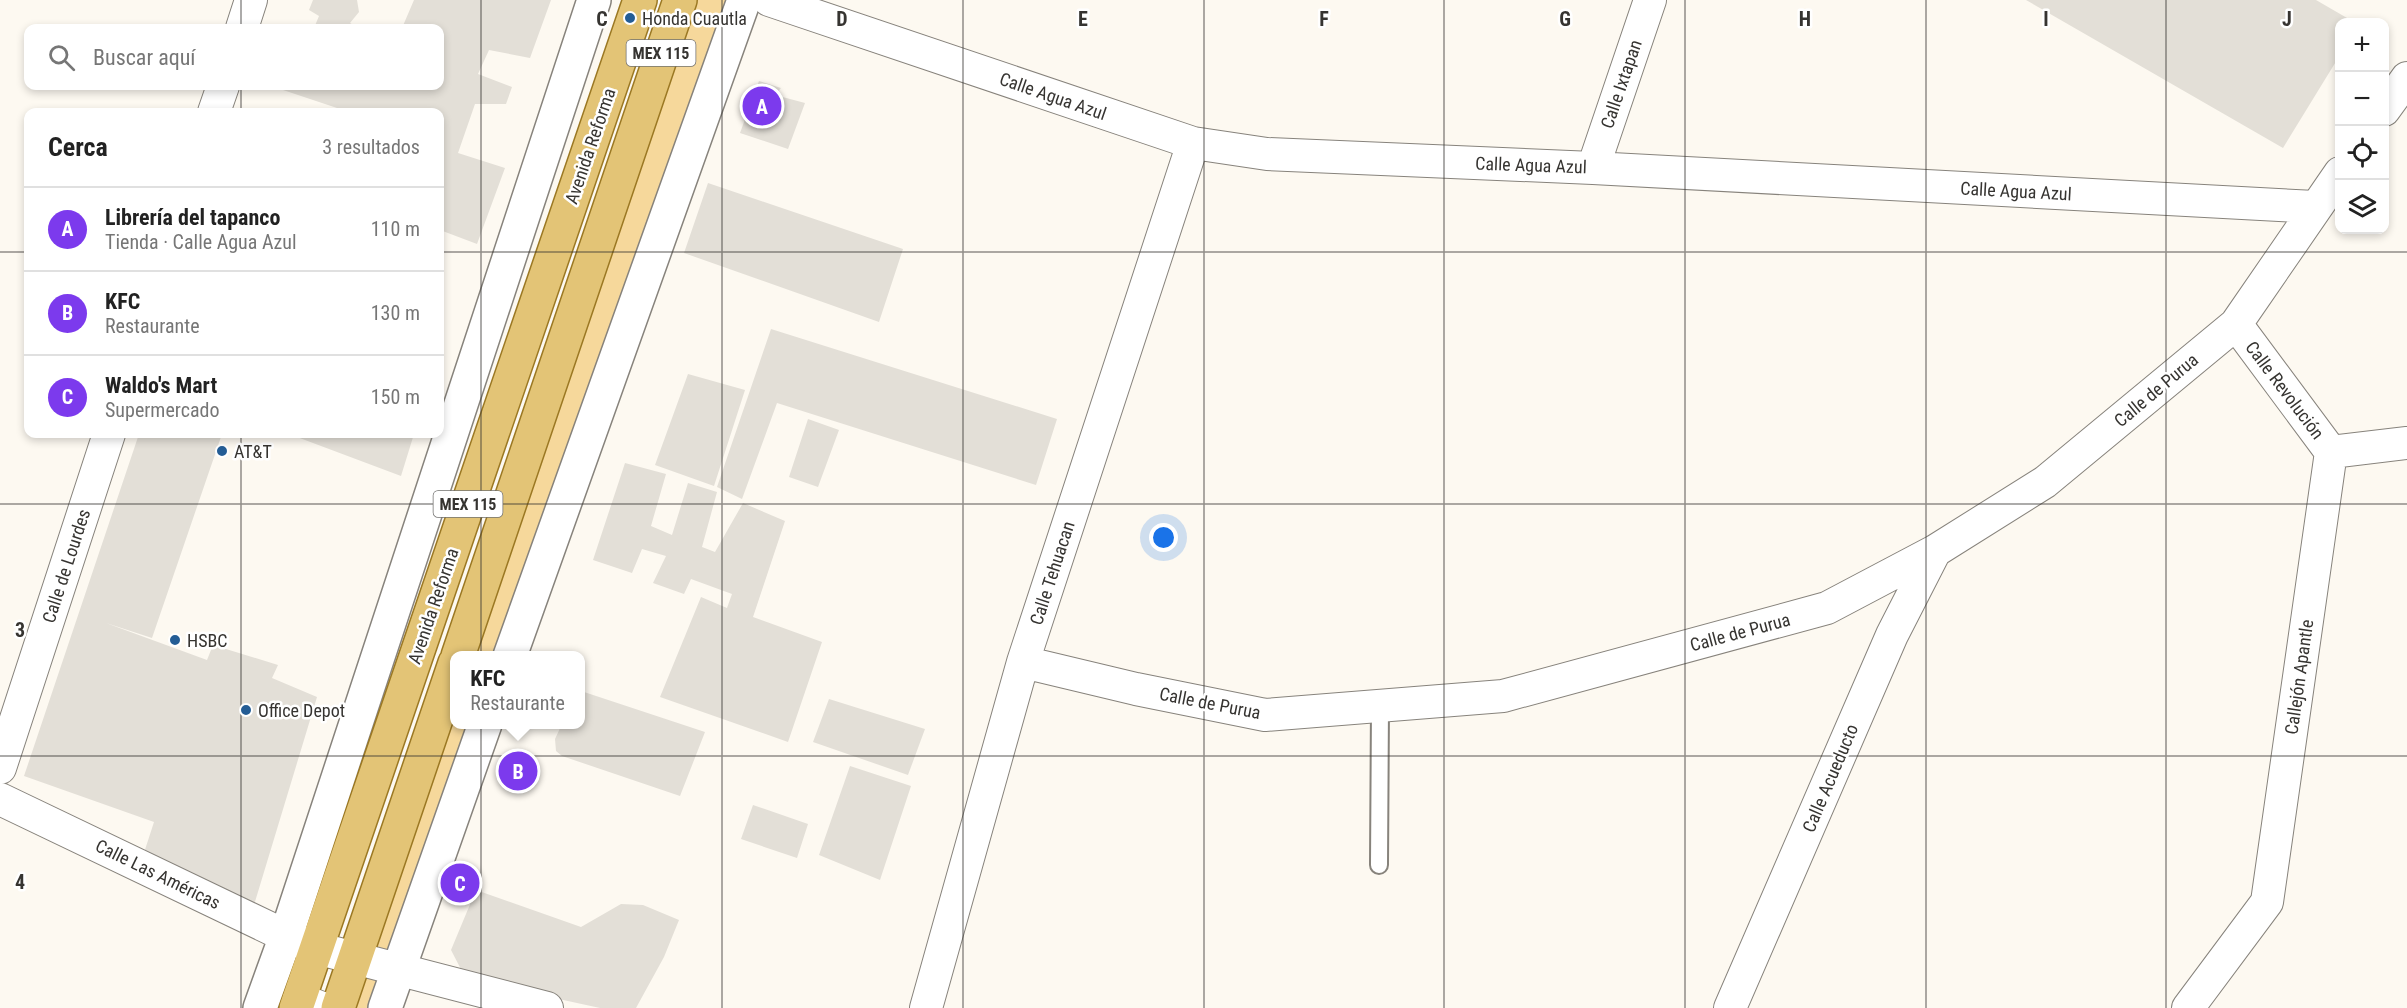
<!DOCTYPE html>
<html lang="es">
<meta charset="utf-8">
<style>
body{margin:0;font-family:"Roboto Condensed",sans-serif;background:#f6f6f6;color:#222}
.controls{position:absolute;right:18px;top:18px;display:grid;overflow:hidden;border-radius:12px;box-shadow:0 3px 9px #0003}
.controls button{width:54px;height:54px;display:grid;place-items:center;padding:0;border:0;border-bottom:2px solid #e0e0e0;background:#fff;color:#222;font:30px sans-serif}
.you{position:absolute;left:1164px;top:538px;width:21px;height:21px;margin:-15px;border:4px solid #fff;border-radius:50%;background:#1a73e8;box-shadow:0 0 0 9px #1a73e833}
.badge{display:grid;place-items:center;width:39px;height:39px;border-radius:50%;background:#7c3aed;color:#fff;font-size:20px;font-weight:700}
.pin{position:absolute;translate:-50% -50%;border:3px solid #fff;box-shadow:0 2px 6px #0006}
.popup{position:absolute;left:450px;top:651px;width:135px;height:78px;box-sizing:border-box;display:grid;place-content:center;border-radius:12px;background:#fff;filter:drop-shadow(0 2px 4px #0005);font-size:20px;white-space:nowrap;color:#767676}
.popup b{font-size:22px;color:#222}
.popup::after{content:'';position:absolute;left:50%;top:100%;margin-left:-12px;border:12px solid transparent;border-top-color:#fff}
.list{margin:0;padding:0;list-style:none}
h2{display:flex;justify-content:space-between;align-items:center;height:78px;margin:0;padding:0 24px;font-size:26px}
h2 small{font-size:20px;font-weight:400;color:#767676}
.list li{display:grid;grid-template-columns:39px 1fr auto;gap:18px;align-items:center;box-sizing:border-box;height:84px;padding:0 24px;border-top:2px solid #e0e0e0}
.list b{display:block;font-size:22px;white-space:nowrap}
.list p{margin:0;font-size:20px;white-space:nowrap;color:#767676}
.list em{font-size:20px;font-style:normal;color:#767676}
.icon{flex:none;width:33px;height:33px;fill:none;stroke:currentColor;stroke-width:2;stroke-linecap:round;stroke-linejoin:round}
.map{position:relative;flex:none;width:2407px;height:1008px;overflow:hidden}
.search{position:absolute;background:#fff;box-shadow:0 3px 9px #0003;left:24px;top:24px;width:420px;height:66px;display:flex;align-items:center;gap:15px;box-sizing:border-box;padding:0 21px;border-radius:12px;color:#767676;font-size:22px}
.panel{position:absolute;background:#fff;box-shadow:0 3px 9px #0003;left:24px;top:108px;width:420px;height:330px;border-radius:12px}
.map>svg:first-child{display:block}
.green{fill:#f6d89b}
.building{fill:#e3dfd7}
.lines{fill:none;stroke-linecap:round;stroke-linejoin:round}
.lane-casing{stroke:#87837c;stroke-width:20}
.street-casing{stroke:#87837c;stroke-width:34}
.secondary-casing{stroke:#87837c;stroke-width:36}
.primary-casing{stroke:#9b7823;stroke-width:36}
.lane{stroke:#fff;stroke-width:16}
.street{stroke:#fff;stroke-width:32}
.secondary{stroke:#fff;stroke-width:33}
.primary{stroke:#e3c476;stroke-width:33}
.grid{fill:none;stroke:#363431;stroke-width:1.5;stroke-opacity:0.55}
.poi-dot{fill:#245d95;stroke:#fff;stroke-width:2}
.labels{text-anchor:middle;dominant-baseline:central;stroke-width:5;stroke-linejoin:round;paint-order:stroke}
.shield{fill:#fff;stroke:#72716f;stroke-width:1.5}
.shield-label{font-size:16px;font-weight:bold;fill:#363431}
.poi-label{font-size:18px;fill:#363431;stroke:#fff;text-anchor:start}
.street-label{font-size:18px;fill:#363431;stroke:#fff}
.grid-label{font-size:20px;text-anchor:middle;font-weight:bold;fill:#363431;stroke:#fff;stroke-width:5;stroke-linejoin:round;paint-order:stroke}
</style>
<div class="map">
<svg width="2407" height="1008" viewBox="0 0 2407 1008">
<rect width="100%" height="100%" fill="#fdf9f1"/>
<path class="green" d="M 680,0 L 744,0 L 510,655 L 458,656 Z
M 455,663 L 455,724 L 485,725 L 385,1008 L 338,1008 Z"/>
<path class="building" d="M 313,0 L 357,0 L 359,12 L 350,23 L 358,28 L 314,28 L 319,16 L 309,10 Z
M 414,0 L 551,0 L 530,58 L 489,50 L 478,74 L 512,87 L 506,104 L 475,104 L 458,153 L 505,168 L 477,244 L 440,230 L 440,112 L 349,112 L 280,89 L 282,86 L 440,86 L 440,28 L 402,28 Z
M 2026,0 L 2316,0 L 2354,22 L 2340,22 L 2340,55 L 2283,148 Z
M 759,81 L 781,88 L 775,95 L 805,103 L 788,149 L 740,133 Z
M 708,183 L 903,249 L 879,322 L 684,253 Z
M 771,329 L 1057,419 L 1036,485 L 777,403 L 742,499 L 717,487 Z
M 688,374 L 745,390 L 714,486 L 655,465 Z
M 808,419 L 839,430 L 818,487 L 789,477 Z
M 139,434 L 222,434 L 152,638 L 106,623 L 207,660 L 213,645 L 278,665 L 272,678 L 317,697 L 254,905 L 141,862 L 154,822 L 24,776 Z
M 289,434 L 414,434 L 401,476 Z
M 625,463 L 666,474 L 651,526 L 672,535 L 688,483 L 717,492 L 702,547 L 715,552 L 743,503 L 785,521 L 753,617 L 822,642 L 788,742 L 660,697 L 701,597 L 727,608 L 732,594 L 691,579 L 684,594 L 653,583 L 666,556 L 642,549 L 632,573 L 593,560 Z
M 581,691 L 705,732 L 680,796 L 562,756 L 556,751 L 555,739 L 562,724 L 581,724 Z
M 829,699 L 925,729 L 908,775 L 813,742 Z
M 850,766 L 911,786 L 880,880 L 819,855 Z
M 753,805 L 808,824 L 797,858 L 741,839 Z
M 476,890 L 581,927 L 621,904 L 643,905 L 679,920 L 664,957 L 636,1008 L 600,1008 L 466,979 L 451,950 Z"/>
<g class="lines">
<defs>
<path id="lane" d="M 1379,865 L 1380,706"/>
<path id="street" d="M 769,0 L 1193,143 L 1267,154 L 1593,168 L 2315,207
M 242,28 L 251,0
M 2384,110 L 2407,78
M 214,112 L 223,86
M 1593,168 L 1650,0
M 2236,324 L 2331,452
M 2331,452 L 2407,443
M 1023,662 L 1136,689 L 1265,715 L 1503,696 L 1827,608 L 1935,551 L 2045,482 L 2236,324 L 2340,173
M 0,768 L 109,434
M 0,799 L 286,936 L 316,948 L 547,1008
M 299,999 L 322,1008
M 926,1008 L 1023,662 L 1193,143
M 1730,1008 L 1892,635 L 1935,551
M 2188,1008 L 2267,902 L 2331,452"/>
<path id="secondary" d="M 510,656 L 744,0
M 260,1008 L 286,936 L 594,0
M 385,1008 L 485,724"/>
<path id="primary" d="M 458,656 L 680,0
M 296,1008 L 640,0
M 338,1008 L 455,663"/>
</defs>
<use href="#lane" class="lane-casing"/>
<use href="#street" class="street-casing"/>
<use href="#secondary" class="secondary-casing"/>
<use href="#primary" class="primary-casing"/>
<use href="#lane" class="lane"/>
<use href="#street" class="street"/>
<use href="#secondary" class="secondary"/>
<use href="#primary" class="primary"/>
</g>
<path class="grid" d="M 241,0 L 241,28M 481,0 L 481,1008M 722,0 L 722,1008M 963,0 L 963,1008M 1204,0 L 1204,1008M 1444,0 L 1444,1008M 1685,0 L 1685,1008M 1926,0 L 1926,1008M 2166,0 L 2166,1008M 241,86 L 241,112M 0,252 L 28,252M 440,252 L 2407,252M 241,434 L 241,1008M 0,504 L 2407,504M 0,756 L 2407,756"/>
<g class="poi-dot">
<circle cx="630" cy="18" r="6"/>
<circle cx="222" cy="451" r="6"/>
<circle cx="175" cy="640" r="6"/>
<circle cx="246" cy="710" r="6"/>
</g>
<g class="labels">
<g class="shield">
<rect x="626.5" y="40" width="69" height="26" rx="4.5"/>
<rect x="433.5" y="491" width="69" height="26" rx="4.5"/>
</g>
<g class="shield-label">
<text x="661" y="53">MEX 115</text>
<text x="468" y="504">MEX 115</text>
</g>
<g class="poi-label">
<text x="642" y="18">Honda Cuautla</text>
<text x="234" y="451">AT&amp;T</text>
<text x="187" y="640">HSBC</text>
<text x="258" y="710">Office Depot</text>
</g>
<g class="street-label">
<text transform="translate(1621 84) rotate(-71)">Calle Ixtapan</text>
<text transform="translate(1053 96) rotate(19)">Calle Agua Azul</text>
<text transform="translate(590 146) rotate(-71)">Avenida Reforma</text>
<text transform="translate(1531 165) rotate(2)">Calle Agua Azul</text>
<text transform="translate(2016 191) rotate(3)">Calle Agua Azul</text>
<text transform="translate(2156 390) rotate(-40)">Calle de Purua</text>
<text transform="translate(2285 390) rotate(53)">Calle Revolución</text>
<text transform="translate(66 566) rotate(-72)">Calle de Lourdes</text>
<text transform="translate(1052 573) rotate(-72)">Calle Tehuacan</text>
<text transform="translate(433 606) rotate(-71)">Avenida Reforma</text>
<text transform="translate(1740 632) rotate(-15)">Calle de Purua</text>
<text transform="translate(2299 677) rotate(-82)">Callejón Apantle</text>
<text transform="translate(1210 703) rotate(11)">Calle de Purua</text>
<text transform="translate(1830 778) rotate(-67)">Calle Acueducto</text>
<text transform="translate(158 874) rotate(26)">Calle Las Américas</text>
</g>
</g>
<g class="grid-label">
<text x="602" y="26">C</text>
<text x="842" y="26">D</text>
<text x="1083" y="26">E</text>
<text x="1324" y="26">F</text>
<text x="1565" y="26">G</text>
<text x="1805" y="26">H</text>
<text x="2046" y="26">I</text>
<text x="2287" y="26">J</text>
<text x="20" y="637">3</text>
<text x="20" y="889">4</text>
</g>
</svg>
<div class="controls">
<button>+</button>
<button>−</button>
<button><svg class="icon" aria-label="locate" viewBox="0 0 24 24"><circle cx="12" cy="12" r="6"/><path d="M12 2v4M12 18v4M2 12h4M18 12h4"/></svg></button>
<button><svg class="icon" aria-label="layers" viewBox="0 0 24 24"><path d="M12 4l9 5-9 5-9-5zM3 14l9 5 9-5"/></svg></button>
</div>
<div class="you"></div>
<div class="pin badge" style="left:762px;top:106px">A</div>
<div class="pin badge" style="left:518px;top:771px">B</div>
<div class="popup"><b>KFC</b>Restaurante</div>
<div class="pin badge" style="left:460px;top:883px">C</div>
<div class="search"><svg class="icon" aria-label="search" viewBox="0 0 24 24"><circle cx="10" cy="10" r="6"/><path d="M15 15l6 6"/></svg>Buscar aquí</div>
<section class="panel">
<h2>Cerca<small>3 resultados</small></h2>
<ul class="list">
<li><span class="badge">A</span><div><b>Librería del tapanco</b><p>Tienda · Calle Agua Azul</p></div><em>110 m</em></li>
<li><span class="badge">B</span><div><b>KFC</b><p>Restaurante</p></div><em>130 m</em></li>
<li><span class="badge">C</span><div><b>Waldo's Mart</b><p>Supermercado</p></div><em>150 m</em></li>
</ul>
</section>
</div>
